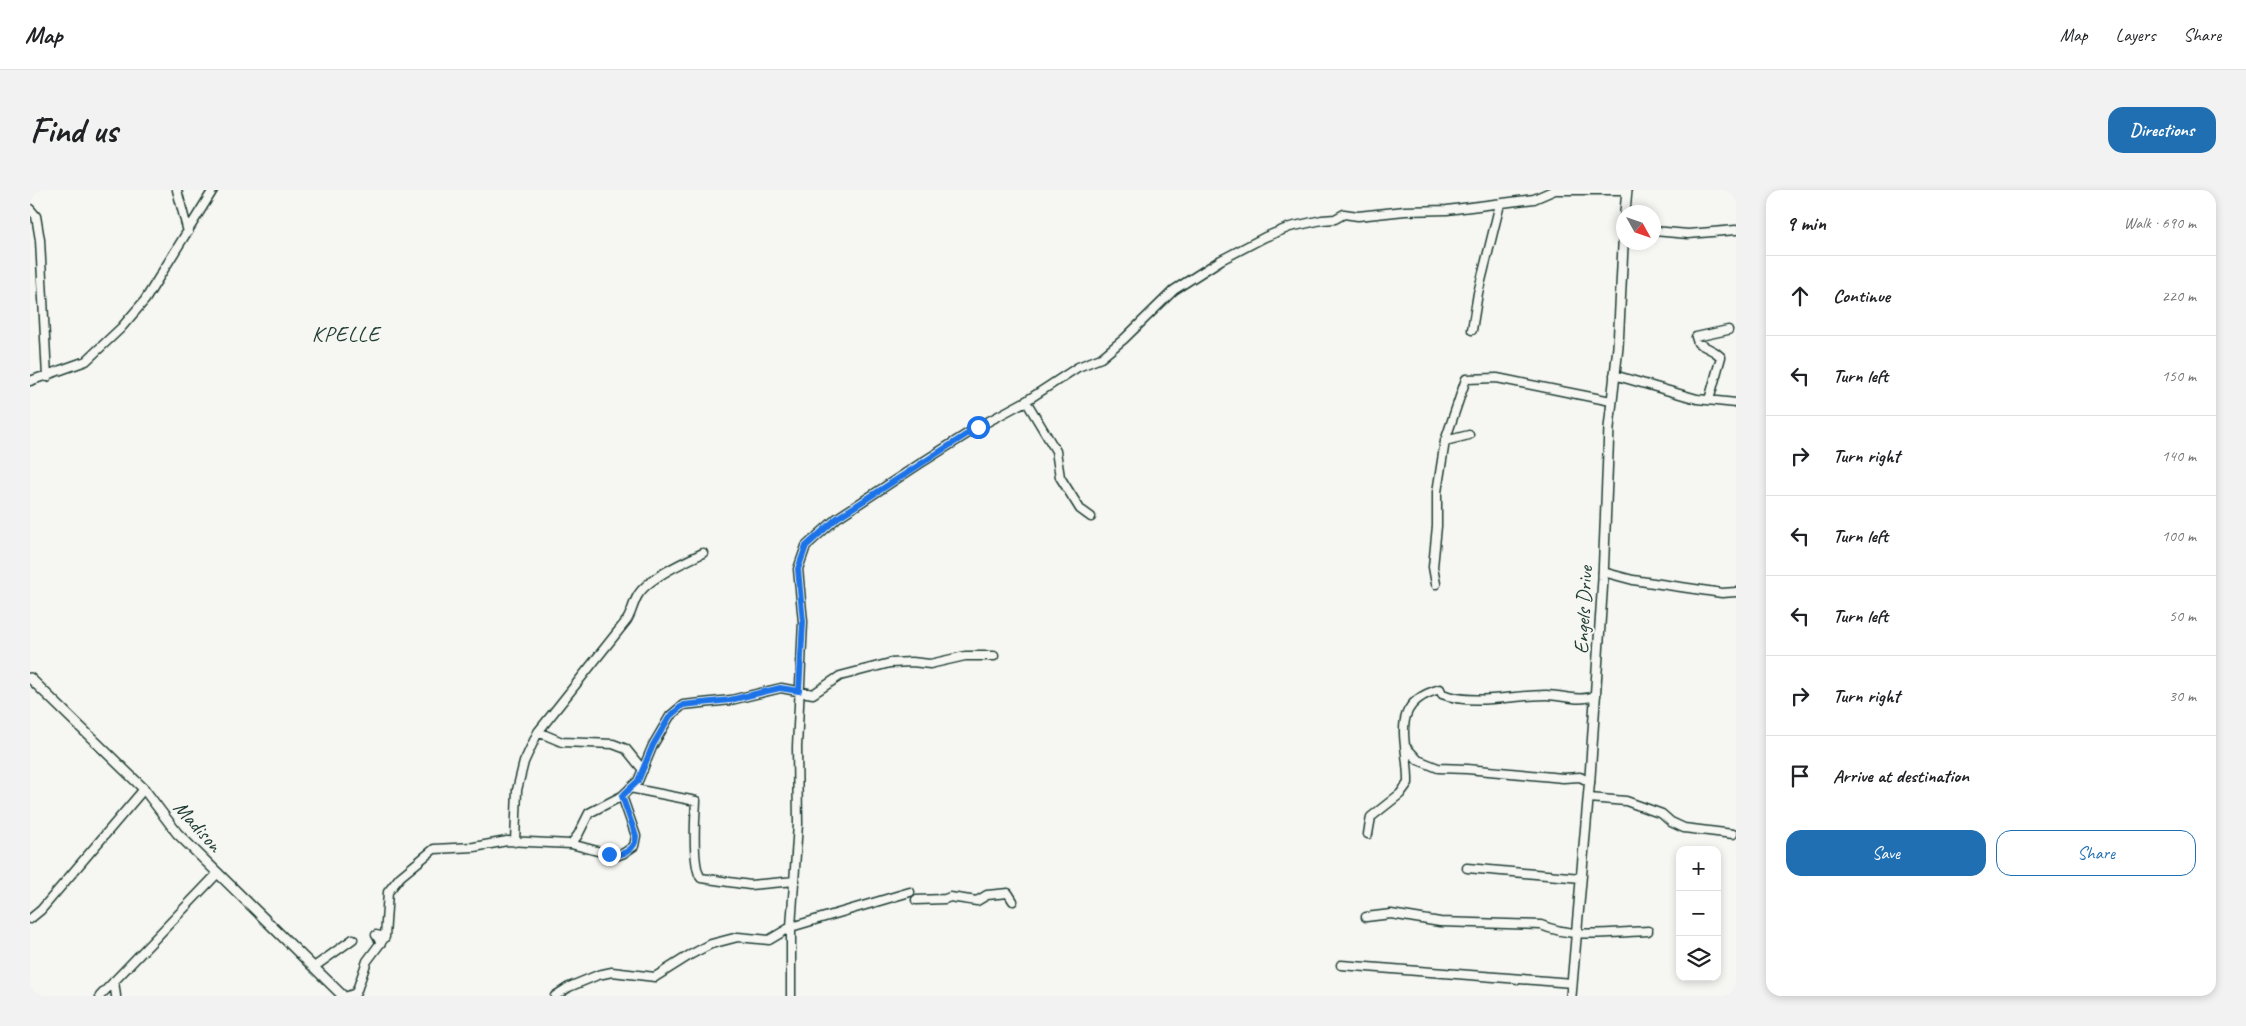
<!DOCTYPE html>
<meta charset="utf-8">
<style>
body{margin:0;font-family:Caveat,sans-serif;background:#f2f2f2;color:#202124}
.controls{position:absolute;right:15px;bottom:15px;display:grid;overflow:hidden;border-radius:10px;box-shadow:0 2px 8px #0003}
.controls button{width:45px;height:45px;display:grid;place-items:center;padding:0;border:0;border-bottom:1px solid #e0e0e0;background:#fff;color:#202124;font:25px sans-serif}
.compass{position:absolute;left:1586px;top:15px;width:45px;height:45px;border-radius:50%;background:#fff;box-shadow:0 2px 8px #0003;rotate:130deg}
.stop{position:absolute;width:15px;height:15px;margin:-11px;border:4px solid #1a73e8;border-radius:50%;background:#fff}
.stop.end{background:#1a73e8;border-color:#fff;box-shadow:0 1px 5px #0008}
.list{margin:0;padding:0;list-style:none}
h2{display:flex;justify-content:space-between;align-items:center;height:65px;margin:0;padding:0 20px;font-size:21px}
h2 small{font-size:16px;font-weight:400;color:#757577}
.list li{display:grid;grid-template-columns:32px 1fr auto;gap:15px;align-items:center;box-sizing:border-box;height:80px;padding:0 20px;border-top:1px solid #e0e0e0}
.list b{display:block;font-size:19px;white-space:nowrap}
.list em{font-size:16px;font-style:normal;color:#757577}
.actions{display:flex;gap:10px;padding:15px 20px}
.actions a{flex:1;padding:11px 0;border:1px solid #1f6fb2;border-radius:15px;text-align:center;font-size:18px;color:#1f6fb2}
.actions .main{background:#1f6fb2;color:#fff}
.icon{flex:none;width:28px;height:28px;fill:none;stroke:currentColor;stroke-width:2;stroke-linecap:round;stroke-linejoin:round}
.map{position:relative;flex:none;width:1706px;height:806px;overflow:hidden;border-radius:15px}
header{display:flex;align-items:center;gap:30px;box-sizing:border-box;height:70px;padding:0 25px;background:#fff;border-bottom:1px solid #e0e0e0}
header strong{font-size:24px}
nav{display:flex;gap:28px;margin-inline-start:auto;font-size:18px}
.intro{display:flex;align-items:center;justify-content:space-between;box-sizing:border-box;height:120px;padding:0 30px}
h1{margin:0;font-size:35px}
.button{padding:12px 22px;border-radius:15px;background:#1f6fb2;color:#fff;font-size:18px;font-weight:700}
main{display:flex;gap:30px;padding:0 30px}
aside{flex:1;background:#fff;border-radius:15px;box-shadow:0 2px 8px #0003}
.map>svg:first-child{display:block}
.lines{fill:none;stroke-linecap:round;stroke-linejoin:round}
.minor-casing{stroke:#1f3d34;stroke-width:11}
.tertiary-casing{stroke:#1f3d34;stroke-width:12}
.minor{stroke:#f6f6f2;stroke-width:8}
.tertiary{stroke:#f6f6f2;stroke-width:9}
.route{stroke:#1a73e8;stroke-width:6}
.labels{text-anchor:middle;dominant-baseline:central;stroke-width:4;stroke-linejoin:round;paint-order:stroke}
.street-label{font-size:21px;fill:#1f3d34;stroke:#f6f6f2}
.neighbourhood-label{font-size:22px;letter-spacing:1px;fill:#1f3d34;stroke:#f6f6f2}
</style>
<header>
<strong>Map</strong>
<nav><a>Map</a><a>Layers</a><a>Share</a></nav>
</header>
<div class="intro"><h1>Find us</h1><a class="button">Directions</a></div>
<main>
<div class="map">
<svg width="1706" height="806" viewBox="0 0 1706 806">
<rect width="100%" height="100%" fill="#f6f6f2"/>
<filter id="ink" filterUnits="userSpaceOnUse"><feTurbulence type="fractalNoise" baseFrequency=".02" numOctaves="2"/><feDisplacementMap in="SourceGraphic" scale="10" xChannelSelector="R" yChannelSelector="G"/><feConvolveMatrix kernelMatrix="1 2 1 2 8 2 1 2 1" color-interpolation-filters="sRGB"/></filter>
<g filter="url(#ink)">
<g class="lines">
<defs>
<path id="minor" d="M 147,0 L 158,42
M 1527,0 L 1597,0
M 0,19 L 6,26 L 10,50 L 17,187
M 1624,41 L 1658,44 L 1706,40
M 1442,140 L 1448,103 L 1470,14
M 1584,185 L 1667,209 L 1706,213
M 0,191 L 56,171 L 91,138 L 115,110 L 183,0
M 1679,210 L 1691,167 L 1685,162 L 1668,153 L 1666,147 L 1698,140
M 996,211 L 1026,261 L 1030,287 L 1050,319 L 1061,327
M 1415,251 L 1439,245
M 1573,382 L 1603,390 L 1692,403 L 1706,402
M 1406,394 L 1403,377 L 1407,336 L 1407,302 L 1415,251 L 1436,189 L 1467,188 L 1581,211
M 1376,557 L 1388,570 L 1408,578 L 1437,579 L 1533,588 L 1550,587 L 1560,592
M 613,580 L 596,559 L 583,554 L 532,552 L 508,542 L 597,430 C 602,422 603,413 608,405 C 618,388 656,371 673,363
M 600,598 L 666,611 C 665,627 662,677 671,688 L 720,695 L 765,691
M 1559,608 L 1596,611 L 1632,624 L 1641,632 L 1654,638 L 1703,644
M 1338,644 L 1341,627 L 1370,604 L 1378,593 C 1379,552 1356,514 1410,499 L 1412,504 C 1443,516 1483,505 1516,505 C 1533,505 1549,513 1566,505
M 485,652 L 487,600 L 494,572 L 508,542
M 541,654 L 586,666 L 594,663 L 604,656 L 606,646 L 592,606
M 1437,678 L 1551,688
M 886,710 L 915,709 L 920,707 L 947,711 L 957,705 L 978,703 L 983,711
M 1336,727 L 1361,724 L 1410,732 L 1511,735 C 1543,749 1584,742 1618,741
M 0,729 L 11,720 L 114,599
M 351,753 L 346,745 L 355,747
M 1311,775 L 1542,793
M 284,777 L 323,749
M 84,791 L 86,806
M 70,806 L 188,683
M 318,806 L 326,803 L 337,771 L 355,747 L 358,702 L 370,687 L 404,659 L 444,657 L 477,651 L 541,654 L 548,645 L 559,623 L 592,606 L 608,591 L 623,555 L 640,526 L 653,515 L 701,510 L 751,498 L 783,504 L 810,486 L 860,473 L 882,472 L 900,474 L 935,466 L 964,466
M 525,806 L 539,797 L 568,785 L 582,782 L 625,787 L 660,765 L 681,754 L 708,747 L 739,750 L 761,737 L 880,702
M 761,806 L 761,737 L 768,634 L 767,557 L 773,432 L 768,379 L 776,356 L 807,328 L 891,273 L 948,237 L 996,211 L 1048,177 L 1071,168 L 1094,149 L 1144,100 L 1191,70 L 1235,47 L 1260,37 L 1292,30 L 1305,29 L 1314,24 L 1328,26 L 1375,21 L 1417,20 L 1504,9 L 1525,0"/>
<path id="tertiary" d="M 1595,22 L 1597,0
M 0,488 L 114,599 L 147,643 L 313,806
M 1541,806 L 1560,587 L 1573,389 L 1579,238 L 1588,157 L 1594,36"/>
</defs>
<use href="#minor" class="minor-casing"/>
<use href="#tertiary" class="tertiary-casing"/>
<use href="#minor" class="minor"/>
<use href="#tertiary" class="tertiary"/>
</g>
</g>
<g class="lines" filter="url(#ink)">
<path class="route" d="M 579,664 C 592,667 606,660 606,646 L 592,606 L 608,591 L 623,555 L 640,526 L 653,515 L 700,510 L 750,498 L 769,501 L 773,432 L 768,379 L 776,356 L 807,328 L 948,237"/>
</g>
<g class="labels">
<g class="street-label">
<text transform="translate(1553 420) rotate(-87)">Engels Drive</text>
<text transform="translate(168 636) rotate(48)">Madison</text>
</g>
<g class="neighbourhood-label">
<text x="316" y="144">KPELLE</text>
</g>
</g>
</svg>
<div class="controls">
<button>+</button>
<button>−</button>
<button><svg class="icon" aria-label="layers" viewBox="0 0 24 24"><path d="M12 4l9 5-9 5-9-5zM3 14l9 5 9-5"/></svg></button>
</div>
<svg class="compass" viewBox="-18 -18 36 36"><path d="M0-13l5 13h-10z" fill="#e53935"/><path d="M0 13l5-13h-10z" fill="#757577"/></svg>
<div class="stop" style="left:948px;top:237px"></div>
<div class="stop end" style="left:579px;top:664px"></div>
</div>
<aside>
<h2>9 min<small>Walk · 690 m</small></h2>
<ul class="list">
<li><svg class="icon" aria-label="ahead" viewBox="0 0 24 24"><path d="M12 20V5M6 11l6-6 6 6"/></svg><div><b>Continue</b></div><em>220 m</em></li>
<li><svg class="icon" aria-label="left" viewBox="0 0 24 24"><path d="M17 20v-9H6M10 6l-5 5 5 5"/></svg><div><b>Turn left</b></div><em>150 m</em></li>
<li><svg class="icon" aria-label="right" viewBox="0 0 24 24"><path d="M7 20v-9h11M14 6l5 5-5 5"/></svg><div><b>Turn right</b></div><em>140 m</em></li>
<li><svg class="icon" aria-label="left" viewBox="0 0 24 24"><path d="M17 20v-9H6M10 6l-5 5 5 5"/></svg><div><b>Turn left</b></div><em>100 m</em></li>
<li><svg class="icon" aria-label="left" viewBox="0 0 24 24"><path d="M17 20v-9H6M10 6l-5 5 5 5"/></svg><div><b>Turn left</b></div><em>50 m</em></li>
<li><svg class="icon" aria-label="right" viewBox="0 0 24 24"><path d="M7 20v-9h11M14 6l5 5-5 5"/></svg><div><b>Turn right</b></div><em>30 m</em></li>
<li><svg class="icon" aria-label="arrive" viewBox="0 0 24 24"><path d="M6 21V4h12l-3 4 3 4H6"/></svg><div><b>Arrive at destination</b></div></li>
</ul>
<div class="actions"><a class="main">Save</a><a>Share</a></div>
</aside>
</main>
